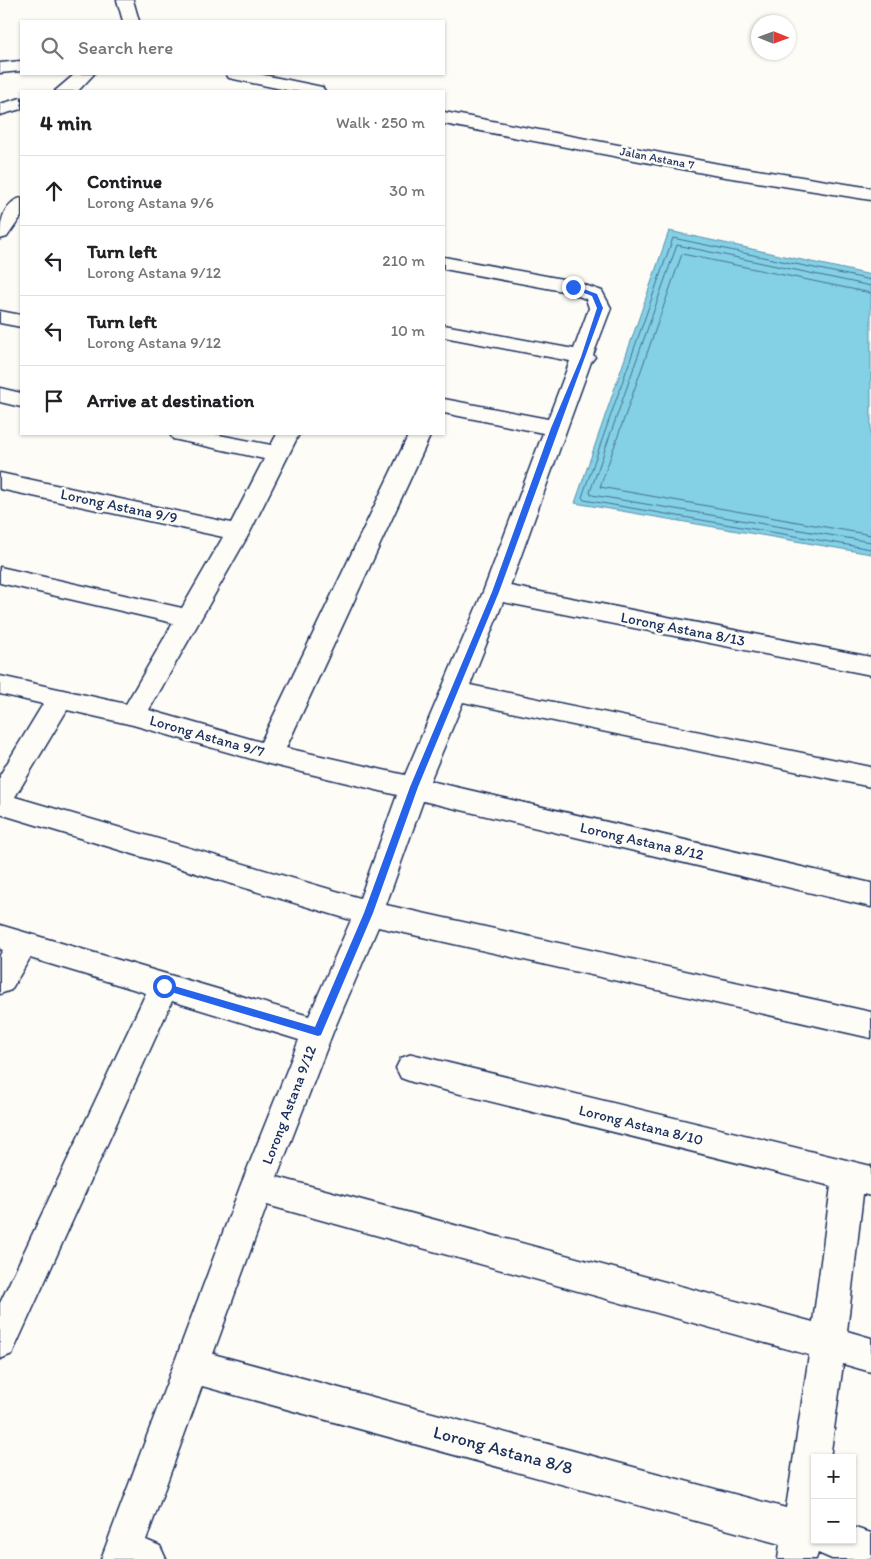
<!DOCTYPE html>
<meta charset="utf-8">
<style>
body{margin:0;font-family:Itim,sans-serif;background:#f6f6f6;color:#202124}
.controls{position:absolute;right:15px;bottom:15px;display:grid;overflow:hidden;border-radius:0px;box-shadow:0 1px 4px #0004}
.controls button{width:45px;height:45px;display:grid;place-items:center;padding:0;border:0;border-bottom:1px solid #e0e0e0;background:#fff;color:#202124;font:25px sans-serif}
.compass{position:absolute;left:751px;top:15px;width:45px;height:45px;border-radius:50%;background:#fff;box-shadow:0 1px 4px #0004;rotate:91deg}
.stop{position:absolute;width:15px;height:15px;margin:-11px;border:4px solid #2563eb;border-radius:50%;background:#fff}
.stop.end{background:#2563eb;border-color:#fff;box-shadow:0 1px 5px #0008}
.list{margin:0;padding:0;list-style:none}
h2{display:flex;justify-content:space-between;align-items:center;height:65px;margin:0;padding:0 20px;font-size:21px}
h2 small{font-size:16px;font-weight:400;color:#757577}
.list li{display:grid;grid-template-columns:32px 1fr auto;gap:15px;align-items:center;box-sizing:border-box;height:70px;padding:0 20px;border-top:1px solid #e0e0e0}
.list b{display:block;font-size:19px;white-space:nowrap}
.list p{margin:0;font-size:16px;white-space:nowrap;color:#757577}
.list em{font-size:16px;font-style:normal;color:#757577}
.icon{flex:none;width:28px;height:28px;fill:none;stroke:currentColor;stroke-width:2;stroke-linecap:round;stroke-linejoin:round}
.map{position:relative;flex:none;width:871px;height:1559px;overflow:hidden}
.search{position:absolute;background:#fff;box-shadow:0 1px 4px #0004;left:20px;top:20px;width:425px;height:55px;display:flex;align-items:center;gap:12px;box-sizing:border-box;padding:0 18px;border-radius:0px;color:#757577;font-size:19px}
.panel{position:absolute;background:#fff;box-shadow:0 1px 4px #0004;left:20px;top:90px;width:425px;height:345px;border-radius:0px}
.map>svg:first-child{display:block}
.water{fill:#84d0e4;stroke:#5a90ae}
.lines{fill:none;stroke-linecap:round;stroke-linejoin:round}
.shore{stroke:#456f94;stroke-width:1}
.minor-casing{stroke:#1b2f5e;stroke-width:3}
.minor{fill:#fdfcf7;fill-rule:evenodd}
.route{fill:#2563eb}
.labels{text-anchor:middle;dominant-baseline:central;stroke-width:5;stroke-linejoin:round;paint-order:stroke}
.far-street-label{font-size:12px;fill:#1b2f5e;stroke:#fdfcf7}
.street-label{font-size:15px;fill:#1b2f5e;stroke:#fdfcf7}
.near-street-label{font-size:18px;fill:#1b2f5e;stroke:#fdfcf7}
</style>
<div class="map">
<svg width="871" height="1559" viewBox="0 0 871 1559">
<rect width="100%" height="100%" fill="#fdfcf7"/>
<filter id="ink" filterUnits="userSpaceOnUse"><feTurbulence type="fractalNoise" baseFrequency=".02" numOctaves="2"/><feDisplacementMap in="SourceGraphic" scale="10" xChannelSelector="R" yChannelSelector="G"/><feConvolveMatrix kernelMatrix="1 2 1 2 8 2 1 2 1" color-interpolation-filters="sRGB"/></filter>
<g filter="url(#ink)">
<path class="water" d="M 669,231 L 871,275 L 871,554 L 575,503 Z"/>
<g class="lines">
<path class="shore" d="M 871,280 L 673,238 L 582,497 L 584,500 L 871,549
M 871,286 L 677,245 L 590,492 L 592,495 L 871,542
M 871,293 L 682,254 L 600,487 L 871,535"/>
<defs>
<path id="minor" d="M 117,0 L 133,0 L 139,21 L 123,21 Z
M 21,61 L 21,71 L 0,73 L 0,63 Z
M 75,74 L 94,74 L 78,91 L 55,91 Z
M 226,74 L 259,74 L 322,87 L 325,91 L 291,91 L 229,78 Z
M 21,98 L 21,109 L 0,115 L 0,104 Z
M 444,112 L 719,164 L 871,188 L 871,200 L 719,176 L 444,124 Z
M 21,198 L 21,217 L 7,237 L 0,239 C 0,223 3,203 21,198 Z
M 444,257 L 573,281 L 602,291 L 611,308 L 593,355 L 595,357 L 591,362 L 510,586 L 871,657 L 871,675 L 503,602 L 470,685 L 871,767 L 871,787 L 463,702 L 430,781 L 871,883 L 871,907 L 423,801 L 386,905 L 871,1012 L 871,1038 L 378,927 L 333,1032 L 277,1177 L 813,1322 L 831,1186 L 412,1082 L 401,1078 L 396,1068 L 401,1058 L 412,1054 L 871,1166 L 871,1196 L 863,1194 L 847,1331 L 871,1338 L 871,1372 L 843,1364 L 830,1458 L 815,1458 L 815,1540 L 852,1540 L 852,1527 L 871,1533 L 871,1559 L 832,1559 L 818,1553 L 816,1559 L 778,1559 L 780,1544 L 202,1386 L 146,1540 L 160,1546 L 166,1559 L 101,1559 L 240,1187 L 299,1040 L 172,1001 L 12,1354 L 0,1359 L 0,1303 L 146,993 L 30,958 L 11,990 L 0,994 L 0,955 L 3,950 L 0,949 L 0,925 L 309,1016 L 351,920 L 0,814 L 0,775 L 43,704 L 0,694 L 0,676 L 126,704 L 173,623 L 0,583 L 0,567 L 182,608 L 223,537 L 0,489 L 0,473 L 231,523 L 264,459 L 173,439 L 170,434 L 214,434 L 271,445 L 277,434 L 299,434 L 250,532 L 149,710 L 261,742 L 409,434 L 431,434 L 286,748 L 405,775 L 483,592 L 543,433 L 444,413 L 444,399 L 548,419 L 570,361 L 444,337 L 444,325 L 574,349 L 589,308 L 586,299 L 568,292 L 444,269 ZM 67,710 L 133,725 L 269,764 L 397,795 L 360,898 L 15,797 ZM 267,1205 L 809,1355 L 786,1508 L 213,1354 Z
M 0,311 L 21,315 L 21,327 L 0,323 Z
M 0,388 L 21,393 L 21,407 L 0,402 Z"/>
</defs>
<use href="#minor" class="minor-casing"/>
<use href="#minor" class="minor"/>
</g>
</g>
<path class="route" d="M 573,285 L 597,294 L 603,308 L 499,592 L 418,787 L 373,913 L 321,1035 L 318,1036 L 161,989 L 160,986 L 164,983 L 315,1027 L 364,913 L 410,787 L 492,592 L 551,428 L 581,357 L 597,308 L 592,296 L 571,288 Z"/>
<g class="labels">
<g class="far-street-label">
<text transform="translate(657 158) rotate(11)">Jalan Astana 7</text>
</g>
<g class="street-label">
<text transform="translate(119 506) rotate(12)">Lorong Astana 9/9</text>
<text transform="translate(683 629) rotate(11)">Lorong Astana 8/13</text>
<text transform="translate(207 736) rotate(16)">Lorong Astana 9/7</text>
<text transform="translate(642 841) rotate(13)">Lorong Astana 8/12</text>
<text transform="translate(289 1105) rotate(-69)">Lorong Astana 9/12</text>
<text transform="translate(641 1125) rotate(14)">Lorong Astana 8/10</text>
</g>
<g class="near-street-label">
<text transform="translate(503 1450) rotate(15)">Lorong Astana 8/8</text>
</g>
</g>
</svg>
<div class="controls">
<button>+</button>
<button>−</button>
</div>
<svg class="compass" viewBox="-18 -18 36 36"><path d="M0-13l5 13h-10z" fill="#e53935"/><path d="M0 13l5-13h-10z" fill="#757577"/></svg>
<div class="stop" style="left:164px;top:986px"></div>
<div class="stop end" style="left:573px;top:287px"></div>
<div class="search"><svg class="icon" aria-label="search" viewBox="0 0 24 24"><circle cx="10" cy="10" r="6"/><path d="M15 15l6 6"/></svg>Search here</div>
<section class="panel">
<h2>4 min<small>Walk · 250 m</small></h2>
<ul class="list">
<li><svg class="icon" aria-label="ahead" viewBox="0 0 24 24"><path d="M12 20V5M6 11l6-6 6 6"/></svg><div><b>Continue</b><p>Lorong Astana 9/6</p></div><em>30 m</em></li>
<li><svg class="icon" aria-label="left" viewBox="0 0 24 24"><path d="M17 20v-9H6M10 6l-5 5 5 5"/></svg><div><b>Turn left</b><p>Lorong Astana 9/12</p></div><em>210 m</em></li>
<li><svg class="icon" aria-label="left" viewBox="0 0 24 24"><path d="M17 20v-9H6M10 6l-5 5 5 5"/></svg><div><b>Turn left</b><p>Lorong Astana 9/12</p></div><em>10 m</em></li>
<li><svg class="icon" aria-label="arrive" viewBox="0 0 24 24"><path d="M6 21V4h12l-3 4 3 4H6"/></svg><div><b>Arrive at destination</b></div></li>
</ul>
</section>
</div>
